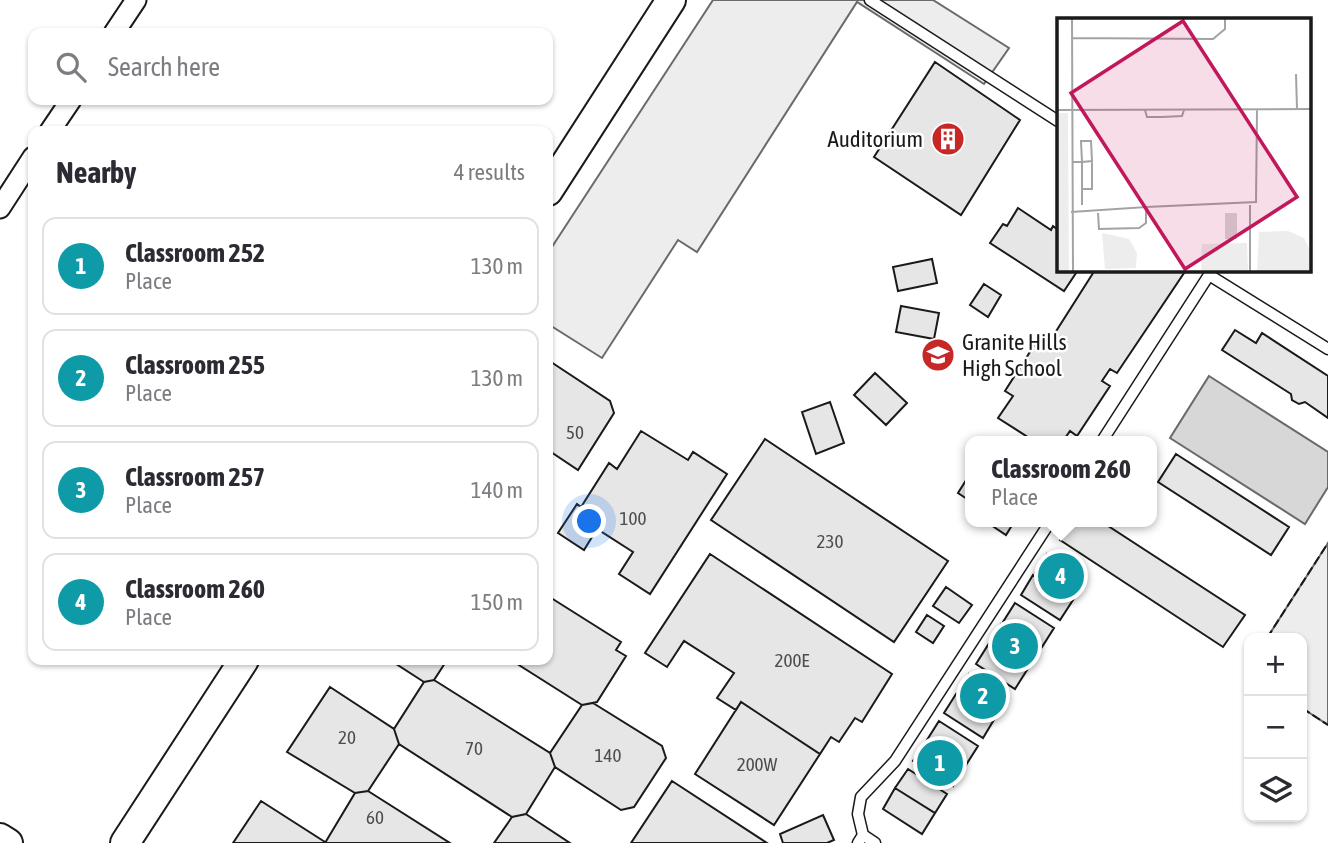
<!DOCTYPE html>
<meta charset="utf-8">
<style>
body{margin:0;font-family:"Asap Condensed",sans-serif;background:#f2f2f3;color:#2b2b33}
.controls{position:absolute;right:21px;bottom:21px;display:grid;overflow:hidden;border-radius:14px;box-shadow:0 2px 5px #0004}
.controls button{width:63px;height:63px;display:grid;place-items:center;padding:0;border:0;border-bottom:2px solid #e1e1e2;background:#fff;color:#2b2b33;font:35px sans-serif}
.you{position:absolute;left:590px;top:522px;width:24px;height:24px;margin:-18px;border:5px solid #fff;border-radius:50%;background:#1a73e8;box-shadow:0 0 0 10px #1a73e833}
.badge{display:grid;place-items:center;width:46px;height:46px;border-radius:50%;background:#7c3aed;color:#fff;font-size:23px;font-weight:700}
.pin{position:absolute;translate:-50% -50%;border:4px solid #fff;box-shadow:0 2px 7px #0006}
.popup{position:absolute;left:965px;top:436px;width:192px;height:91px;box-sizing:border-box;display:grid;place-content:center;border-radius:14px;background:#fff;filter:drop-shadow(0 2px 5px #0005);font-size:23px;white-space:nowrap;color:#7c7c81}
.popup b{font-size:26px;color:#2b2b33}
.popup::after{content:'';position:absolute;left:50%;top:100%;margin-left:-14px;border:14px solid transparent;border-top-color:#fff}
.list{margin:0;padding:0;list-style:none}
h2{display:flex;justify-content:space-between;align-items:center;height:91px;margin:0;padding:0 28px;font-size:30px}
h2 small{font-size:23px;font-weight:400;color:#7c7c81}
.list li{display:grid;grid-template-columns:46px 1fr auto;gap:21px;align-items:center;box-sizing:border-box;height:98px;margin:0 14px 14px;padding:0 14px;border:2px solid #e1e1e2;border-radius:14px}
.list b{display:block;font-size:26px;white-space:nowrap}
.list p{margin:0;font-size:23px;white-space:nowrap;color:#7c7c81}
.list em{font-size:23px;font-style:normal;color:#7c7c81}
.icon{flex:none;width:38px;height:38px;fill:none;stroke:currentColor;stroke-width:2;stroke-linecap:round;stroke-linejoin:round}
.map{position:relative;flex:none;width:1328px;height:843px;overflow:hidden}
.search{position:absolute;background:#fff;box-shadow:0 2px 5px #0004;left:28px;top:28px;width:525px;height:77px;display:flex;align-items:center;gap:18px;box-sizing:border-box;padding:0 24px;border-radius:14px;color:#7c7c81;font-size:26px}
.panel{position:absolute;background:#fff;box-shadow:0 2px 5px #0004;left:28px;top:126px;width:525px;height:539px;border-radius:14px}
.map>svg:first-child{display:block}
.built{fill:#ededed;stroke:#6a6a6a;stroke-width:2}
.water{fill:#d7d7d7;stroke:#6a6a6a;stroke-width:2}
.building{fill:#e6e6e6;stroke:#1a1a1a;stroke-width:2}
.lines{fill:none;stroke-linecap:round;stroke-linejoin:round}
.lane-casing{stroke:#1a1a1a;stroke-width:13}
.street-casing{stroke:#1a1a1a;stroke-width:23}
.secondary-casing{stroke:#1a1a1a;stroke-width:32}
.lane{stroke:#fff;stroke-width:10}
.street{stroke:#fff;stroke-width:19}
.secondary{stroke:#fff;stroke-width:28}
.fence{stroke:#1a1a1a;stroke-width:2;stroke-dasharray:9 3.5;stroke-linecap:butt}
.labels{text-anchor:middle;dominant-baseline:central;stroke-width:5;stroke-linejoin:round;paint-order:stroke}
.number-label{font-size:19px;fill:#4d4d4d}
.poi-label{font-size:23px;fill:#1a1a1a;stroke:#fff;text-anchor:end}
.inset-road{fill:none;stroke:#a3a3a3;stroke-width:2}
.view{fill:#c2185b;fill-opacity:0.15;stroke:#c2185b;stroke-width:3.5}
.inset-edge{fill:none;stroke:#1a1a1a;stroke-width:3.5}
</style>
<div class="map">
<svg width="1328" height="843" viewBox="0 0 1328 843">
<rect width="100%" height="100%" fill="#fff"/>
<path class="built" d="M 713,0 L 933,0 L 1009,48 L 984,84 L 857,2 L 697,252 L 678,240 L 602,358 L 548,324 L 548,253 Z
M 1328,543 L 1328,725 L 1302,708 L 1302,638 L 1267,638 Z"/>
<path class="water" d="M 1209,376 L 1328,452 L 1328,487 L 1305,524 L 1170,438 Z"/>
<path class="building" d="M 935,62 L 1020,120 L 961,215 L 874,157 Z
M 1018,208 L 1051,230 L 1053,226 L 1058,230 L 1058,270 L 1078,270 L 1064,291 L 990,243 L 1003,224 L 1007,226 Z
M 932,259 L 937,283 L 898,291 L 893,267 Z
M 1095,270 L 1179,270 L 1184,273 L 1117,373 L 1110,369 L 1102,381 L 1110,386 L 1077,436 L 1070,431 L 1063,441 L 1034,441 L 998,418 L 1013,396 L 1005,391 L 1037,341 L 1046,347 Z
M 984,284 L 1001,295 L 988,317 L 970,305 Z
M 901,306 L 939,313 L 934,339 L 896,332 Z
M 1235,330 L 1256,343 L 1262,333 L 1328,376 L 1328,418 L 1305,402 L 1299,404 L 1292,400 L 1291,394 L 1222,350 Z
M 548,360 L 610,401 L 614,413 L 578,470 L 548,450 Z
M 875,373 L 907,403 L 886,425 L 854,395 Z
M 830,402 L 844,443 L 816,454 L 802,412 Z
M 641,431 L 688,460 L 693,452 L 727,474 L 650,594 L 619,574 L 633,552 L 597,529 L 584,550 L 558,533 L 577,504 L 581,507 L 609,463 L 617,469 Z
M 765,439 L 948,561 L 894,642 L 711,520 Z
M 1176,454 L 1289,527 L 1271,555 L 1158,482 Z
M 970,474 L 970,501 L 958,493 Z
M 998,522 L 1014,522 L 1006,535 L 994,527 Z
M 1072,522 L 1102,522 L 1245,615 L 1223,647 L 1060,540 Z
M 710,554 L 892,674 L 862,722 L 855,718 L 839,742 L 831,737 L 820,754 L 741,702 L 736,710 L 717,698 L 734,673 L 684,641 L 667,667 L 645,653 Z
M 1047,554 L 1086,579 L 1074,598 L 1035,573 Z
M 1033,575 L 1073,600 L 1060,620 L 1021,595 Z
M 946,587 L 972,605 L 959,623 L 933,606 Z
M 548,596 L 621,642 L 616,650 L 626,656 L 597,702 L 582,705 L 511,660 L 548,660 Z
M 1015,603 L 1054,628 L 1042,647 L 1003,622 Z
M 927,615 L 944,626 L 933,643 L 916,632 Z
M 1001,624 L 1040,649 L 1028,668 L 989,644 Z
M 988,645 L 1027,670 L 1015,689 L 976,664 Z
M 390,660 L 447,660 L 434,680 L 424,682 Z
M 969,674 L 1008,699 L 996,718 L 957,694 Z
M 434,680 L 550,753 L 555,767 L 526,814 L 512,817 L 399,744 L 394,729 L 424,682 Z
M 330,687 L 394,729 L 399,744 L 368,791 L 355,793 L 287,752 Z
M 956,694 L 995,718 L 983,738 L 944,713 Z
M 741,702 L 820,754 L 774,825 L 695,774 Z
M 593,703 L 662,746 L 666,758 L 634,807 L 621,810 L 555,767 L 550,753 L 582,705 Z
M 939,721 L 978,746 L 966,765 L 927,740 Z
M 927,740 L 966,765 L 953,786 L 913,761 Z
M 908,769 L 947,794 L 935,813 L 895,788 Z
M 672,781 L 767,843 L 631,843 Z
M 895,788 L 935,813 L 922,834 L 883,809 Z
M 368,791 L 450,843 L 325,843 L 355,793 Z
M 261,801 L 325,842 L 325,843 L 233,843 Z
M 526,814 L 570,843 L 494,843 L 512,817 Z
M 823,815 L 834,840 L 827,843 L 783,843 L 780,834 Z"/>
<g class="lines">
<defs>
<path id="lane" d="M 870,0 L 1058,121
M 1209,275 L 1328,349
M 1102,441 L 1209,275 L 1210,270
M 863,835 L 858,814 L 861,797 L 895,761 L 1050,522
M 858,843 L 863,835 L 875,843"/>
<path id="street" d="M 114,33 L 136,0
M 50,131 L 71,100
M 0,208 L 33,157"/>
<path id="secondary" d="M 548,191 L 671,0
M 0,838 L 8,843
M 125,843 L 244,660"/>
</defs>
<use href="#lane" class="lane-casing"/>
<use href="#street" class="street-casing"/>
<use href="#secondary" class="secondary-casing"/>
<use href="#lane" class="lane"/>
<use href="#street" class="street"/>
<use href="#secondary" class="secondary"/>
<path class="fence" d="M 1267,638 L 1328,543
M 1302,708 L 1328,725"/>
</g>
<defs>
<symbol id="building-disc" viewBox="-11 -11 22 22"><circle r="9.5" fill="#c62828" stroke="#fff"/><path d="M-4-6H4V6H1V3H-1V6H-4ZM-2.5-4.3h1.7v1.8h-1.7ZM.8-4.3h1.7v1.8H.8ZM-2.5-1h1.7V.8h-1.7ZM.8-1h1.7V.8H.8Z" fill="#fff"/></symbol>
<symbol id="school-disc" viewBox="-11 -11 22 22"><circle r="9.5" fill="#c62828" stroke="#fff"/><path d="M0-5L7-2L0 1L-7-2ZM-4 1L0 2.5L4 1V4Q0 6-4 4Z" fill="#fff"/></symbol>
</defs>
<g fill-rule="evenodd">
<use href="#building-disc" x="929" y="120" width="38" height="38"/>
<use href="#school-disc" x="919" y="336" width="38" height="38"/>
</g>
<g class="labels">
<g class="number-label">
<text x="575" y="432">50</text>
<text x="633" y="518">100</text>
<text x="830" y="541">230</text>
<text x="792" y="660">200E</text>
<text x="347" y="737">20</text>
<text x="474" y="748">70</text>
<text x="608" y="755">140</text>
<text x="757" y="764">200W</text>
<text x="375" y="817">60</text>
</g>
<g class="poi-label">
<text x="923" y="139">Auditorium</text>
<text x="962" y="342" text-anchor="start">Granite Hills<tspan x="962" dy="26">High School</tspan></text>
</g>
</g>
<g transform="translate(1057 18)">
<rect width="254" height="254" fill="#fff"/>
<path d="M 0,95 L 11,95 L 12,253 L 0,253 ZM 231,213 L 247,220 L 254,234 L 254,253 L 200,253 L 202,214 ZM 45,215 L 72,221 L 80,235 L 79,250 L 48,251 ZM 190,225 L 191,253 L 144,253 L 145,226 Z" fill="#ededed"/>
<path d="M 168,195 L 180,195 L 180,221 L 168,221 Z" fill="#d7d7d7"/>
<path class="inset-road" d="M 15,0 L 16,253M 15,20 L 156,21 L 168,11 L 168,0M 239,56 L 240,91M 0,92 L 254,91M 88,92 L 90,99 L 105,99 L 125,98 L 127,92M 15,144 L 25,144 L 35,143 L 34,123 L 24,123 L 25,144 L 25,187M 25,171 L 35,171 L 35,143M 89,189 L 199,184 L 200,92M 14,194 L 89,189 L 89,205 L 82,210 L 42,211 L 41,195M 193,253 L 193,187"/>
<path class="view" d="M 126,3 L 240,179 L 128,251 L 14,75 Z"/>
<rect width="254" height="254" class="inset-edge"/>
</g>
</svg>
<div class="controls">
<button>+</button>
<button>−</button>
<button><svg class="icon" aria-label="layers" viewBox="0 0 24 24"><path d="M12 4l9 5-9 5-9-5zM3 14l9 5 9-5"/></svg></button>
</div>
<div class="you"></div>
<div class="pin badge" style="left:940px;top:763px;background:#0f9aa8">1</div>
<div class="pin badge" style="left:983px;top:696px;background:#0f9aa8">2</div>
<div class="pin badge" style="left:1015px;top:646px;background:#0f9aa8">3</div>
<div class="pin badge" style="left:1061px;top:576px;background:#0f9aa8">4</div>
<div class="popup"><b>Classroom 260</b>Place</div>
<div class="search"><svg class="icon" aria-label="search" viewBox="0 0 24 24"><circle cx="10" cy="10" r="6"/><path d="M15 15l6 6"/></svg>Search here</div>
<section class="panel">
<h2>Nearby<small>4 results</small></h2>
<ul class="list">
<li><span class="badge" style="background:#0f9aa8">1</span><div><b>Classroom 252</b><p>Place</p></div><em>130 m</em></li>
<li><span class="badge" style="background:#0f9aa8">2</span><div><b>Classroom 255</b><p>Place</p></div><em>130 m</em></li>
<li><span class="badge" style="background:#0f9aa8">3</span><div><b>Classroom 257</b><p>Place</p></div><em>140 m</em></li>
<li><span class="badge" style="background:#0f9aa8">4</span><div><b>Classroom 260</b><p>Place</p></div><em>150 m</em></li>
</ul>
</section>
</div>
